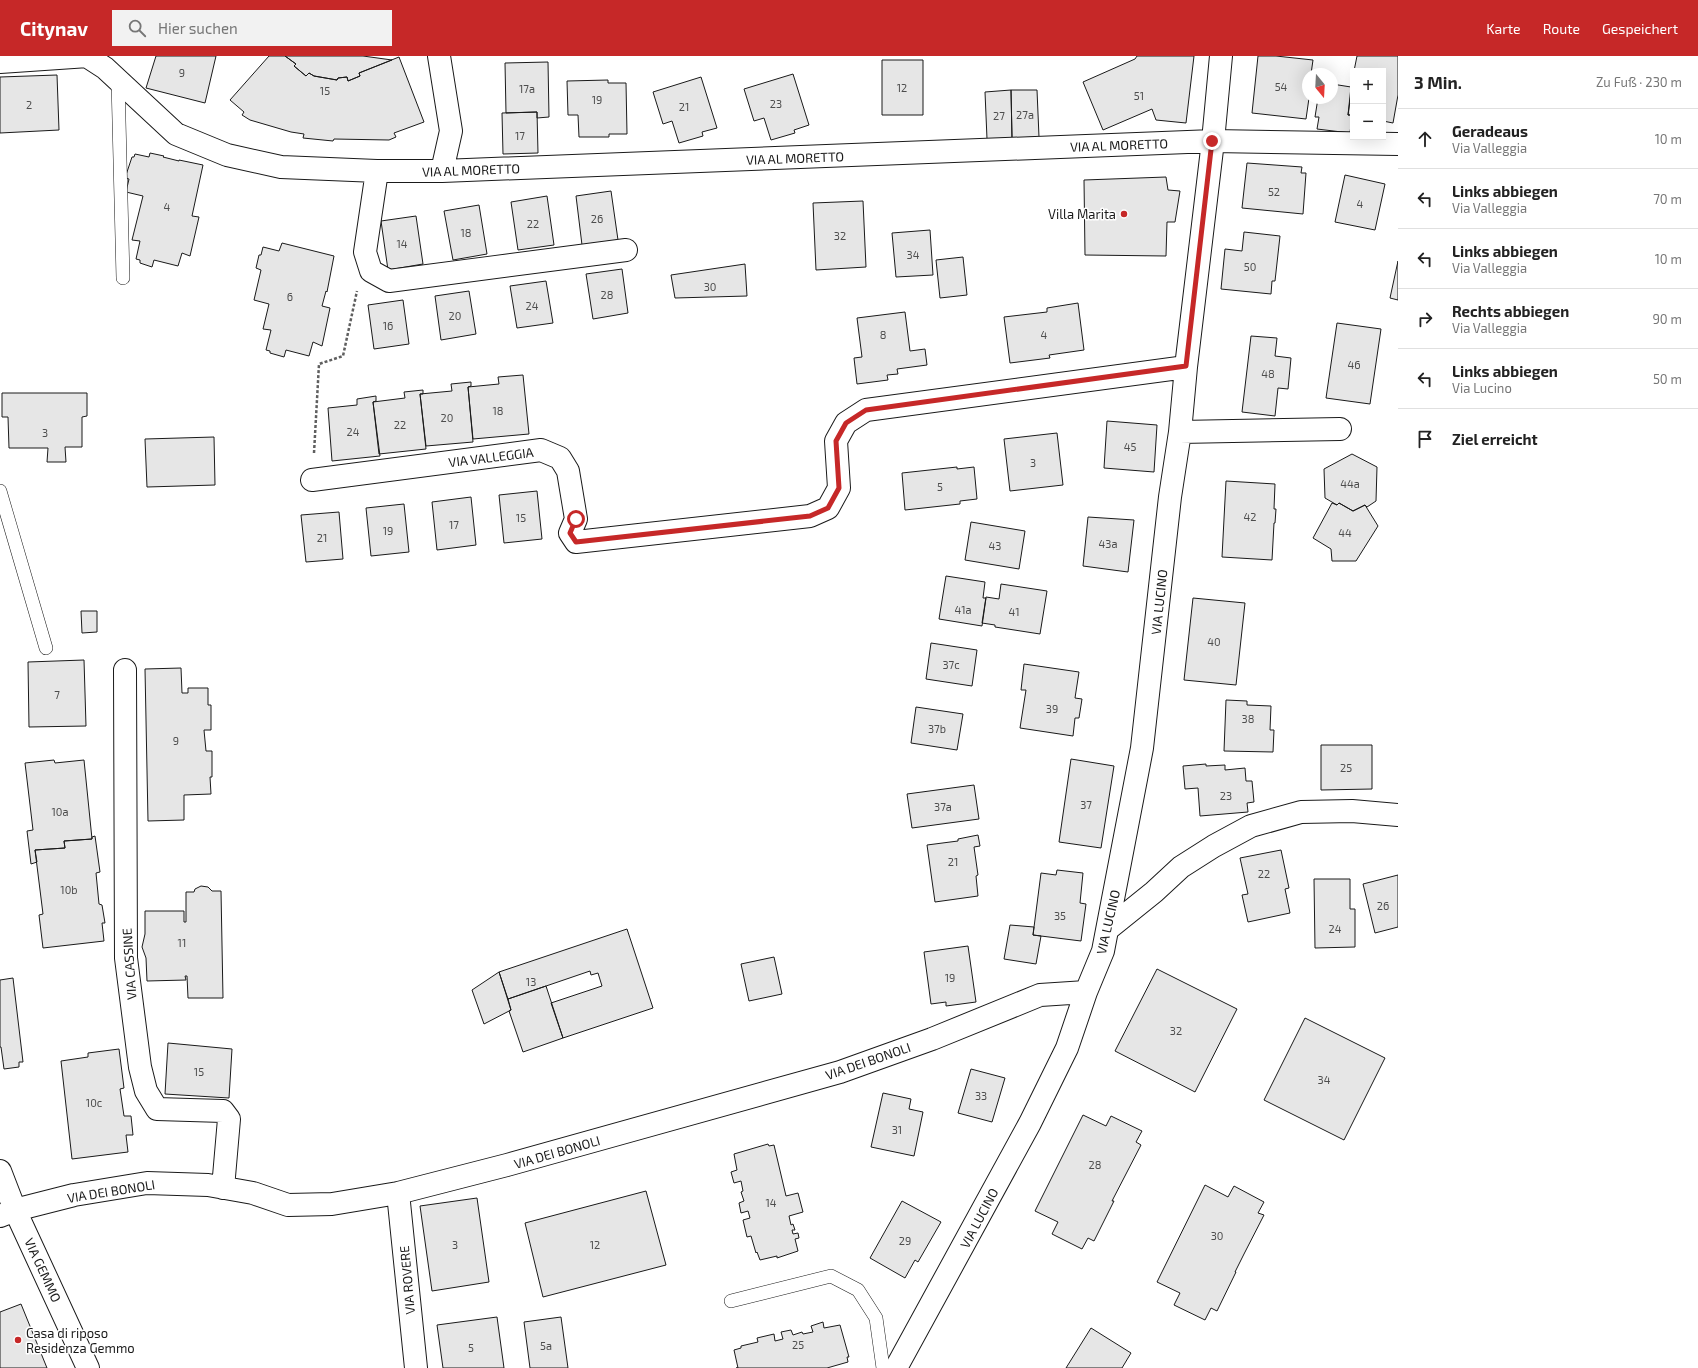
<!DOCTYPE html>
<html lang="de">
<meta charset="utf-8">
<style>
body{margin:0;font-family:"Exo 2",sans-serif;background:#f2f2f2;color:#222}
.controls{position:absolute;right:12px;top:12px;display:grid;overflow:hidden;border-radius:0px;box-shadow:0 4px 16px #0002}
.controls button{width:36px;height:36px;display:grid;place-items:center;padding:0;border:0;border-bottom:1px solid #e0e0e0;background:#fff;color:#222;font:20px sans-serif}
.compass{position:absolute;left:1302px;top:12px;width:36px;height:36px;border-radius:50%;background:#fff;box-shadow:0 4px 16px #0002;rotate:162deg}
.stop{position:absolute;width:12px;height:12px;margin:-9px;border:3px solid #c62828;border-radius:50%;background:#fff}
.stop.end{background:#c62828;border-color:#fff;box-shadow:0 1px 4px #0008}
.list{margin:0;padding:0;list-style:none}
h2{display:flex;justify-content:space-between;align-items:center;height:52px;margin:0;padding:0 16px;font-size:17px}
h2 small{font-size:13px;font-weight:400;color:#767676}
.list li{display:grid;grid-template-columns:26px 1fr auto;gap:12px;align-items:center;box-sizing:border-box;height:60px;padding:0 16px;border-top:1px solid #e0e0e0}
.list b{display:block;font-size:15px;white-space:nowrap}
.list p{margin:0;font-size:13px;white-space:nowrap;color:#767676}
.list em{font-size:13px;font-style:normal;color:#767676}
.icon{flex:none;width:22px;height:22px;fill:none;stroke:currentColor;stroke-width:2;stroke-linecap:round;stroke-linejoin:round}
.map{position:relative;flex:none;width:1398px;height:1312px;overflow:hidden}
header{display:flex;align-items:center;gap:24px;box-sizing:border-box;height:56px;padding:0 20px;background:#c62828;color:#fff}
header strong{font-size:19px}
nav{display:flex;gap:22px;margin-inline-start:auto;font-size:14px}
.search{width:280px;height:36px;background:#f2f2f2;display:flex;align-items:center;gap:10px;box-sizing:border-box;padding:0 14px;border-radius:0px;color:#767676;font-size:15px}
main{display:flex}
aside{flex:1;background:#fff}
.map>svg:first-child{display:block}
.building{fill:#e6e6e6;stroke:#1a1a1a}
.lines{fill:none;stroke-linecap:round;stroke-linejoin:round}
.lane-casing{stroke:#1a1a1a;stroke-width:14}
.street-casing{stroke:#1a1a1a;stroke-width:24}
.path{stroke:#5f5f5f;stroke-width:2.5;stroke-dasharray:3 2;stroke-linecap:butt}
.lane{stroke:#fff;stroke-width:13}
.street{stroke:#fff;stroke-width:22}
.route{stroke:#c62828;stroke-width:5}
.poi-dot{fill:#c62828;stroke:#fff;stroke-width:1.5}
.labels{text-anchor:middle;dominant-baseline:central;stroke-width:3;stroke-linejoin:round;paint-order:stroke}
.number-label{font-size:11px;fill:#4d4d4d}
.street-label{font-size:13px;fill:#1a1a1a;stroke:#fff}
.poi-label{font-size:13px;fill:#1a1a1a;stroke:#fff;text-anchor:end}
</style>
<header>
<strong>Citynav</strong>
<div class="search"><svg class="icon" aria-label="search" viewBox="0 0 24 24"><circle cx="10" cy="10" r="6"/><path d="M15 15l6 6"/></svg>Hier suchen</div>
<nav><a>Karte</a><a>Route</a><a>Gespeichert</a></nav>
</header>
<main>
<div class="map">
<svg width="1398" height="1312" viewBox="0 0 1398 1312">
<rect width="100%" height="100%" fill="#fff"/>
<path class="building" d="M 156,0 L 216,0 L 205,47 L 146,32 Z
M 269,0 L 285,0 L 296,8 L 294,10 L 306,20 L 309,17 L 314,20 L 337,24 L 338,22 L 347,21 L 348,25 L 360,20 L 359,17 L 399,1 L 424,66 L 394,77 L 396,81 L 389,84 L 334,83 L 333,85 L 303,82 L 304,78 L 291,76 L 250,64 L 242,59 L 244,56 L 230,44 Z
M 285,0 L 363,0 L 392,4 L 359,17 L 360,20 L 348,25 L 347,21 L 338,22 L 337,24 L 314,20 L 309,17 L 306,20 L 294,10 L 296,8 Z
M 1137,0 L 1194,0 L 1186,67 L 1156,64 L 1152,53 L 1103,74 L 1083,26 L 1135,3 Z
M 1258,0 L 1276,0 L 1313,4 L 1311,18 L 1308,18 L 1309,42 L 1306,63 L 1252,57 Z
M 1357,0 L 1398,0 L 1398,39 L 1393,67 L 1383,65 L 1383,15 L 1354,15 Z
M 882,4 L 923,4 L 923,59 L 882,59 Z
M 548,6 L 549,61 L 537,62 L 537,56 L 506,57 L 505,7 Z
M 793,18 L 809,69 L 794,74 L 795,77 L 771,84 L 764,62 L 754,65 L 744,33 Z
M 57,19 L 59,74 L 0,77 L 0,21 Z
M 701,21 L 717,72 L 702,76 L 703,80 L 679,87 L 672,65 L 663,68 L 653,36 Z
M 1353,23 L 1353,59 L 1348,59 Z
M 608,24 L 608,27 L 626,27 L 627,78 L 609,78 L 609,81 L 579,81 L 578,59 L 568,59 L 567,25 Z
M 1332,28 L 1351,31 L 1348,59 L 1352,59 L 1350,77 L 1317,73 L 1319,61 L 1315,61 L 1318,42 L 1332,42 Z
M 1011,34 L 1037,34 L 1039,81 L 1012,82 Z
M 1011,34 L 1012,82 L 987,83 L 985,36 Z
M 537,56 L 538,97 L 503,98 L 502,57 Z
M 150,97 L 164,100 L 163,101 L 179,105 L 179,104 L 203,109 L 192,160 L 199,161 L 190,200 L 182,197 L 178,210 L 154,204 L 152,211 L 140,207 L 140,204 L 136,203 L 140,185 L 132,184 L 143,140 L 126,136 L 129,123 L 125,122 L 132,101 L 134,101 L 135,98 L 149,101 Z
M 1247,107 L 1302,111 L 1301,117 L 1306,117 L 1303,158 L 1242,152 Z
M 1345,119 L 1385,128 L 1375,174 L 1335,166 Z
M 1166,121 L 1168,134 L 1180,135 L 1175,166 L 1167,166 L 1166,200 L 1085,199 L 1084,124 Z
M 611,135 L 618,184 L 582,189 L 576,140 Z
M 547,140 L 554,189 L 518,194 L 511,146 Z
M 863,145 L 866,211 L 816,214 L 813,147 Z
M 479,149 L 487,198 L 453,204 L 444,155 Z
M 416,160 L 423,208 L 388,214 L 381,165 Z
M 930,174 L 933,219 L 896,221 L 892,177 Z
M 1244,176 L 1280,180 L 1275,225 L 1272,225 L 1271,238 L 1221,233 L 1225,193 L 1242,195 Z
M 282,187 L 334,200 L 327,236 L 326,235 L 322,250 L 330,252 L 322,290 L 313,286 L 309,300 L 286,294 L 284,301 L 270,297 L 270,295 L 266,294 L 271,274 L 263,273 L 269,248 L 254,244 L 261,214 L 256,212 L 259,199 L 261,199 L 263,191 L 279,195 Z
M 963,201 L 967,239 L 940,242 L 936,204 Z
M 1398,205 L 1398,244 L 1390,242 Z
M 745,208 L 747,240 L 675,242 L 671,219 Z
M 622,213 L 628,257 L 593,263 L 586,218 Z
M 546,225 L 553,267 L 517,272 L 510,230 Z
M 469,235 L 476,278 L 441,284 L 435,240 Z
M 403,244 L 409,288 L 374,293 L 368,249 Z
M 1078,247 L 1084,294 L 1049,299 L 1050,302 L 1010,307 L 1004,261 L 1047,256 L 1047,252 Z
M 905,256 L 910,295 L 925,293 L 927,309 L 897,313 L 898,318 L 887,319 L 888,324 L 857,328 L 854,302 L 862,301 L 857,262 Z
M 1337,267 L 1381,273 L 1370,348 L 1326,342 Z
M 1251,280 L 1277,282 L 1275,300 L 1291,302 L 1288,333 L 1278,332 L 1275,360 L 1242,356 Z
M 523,319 L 529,378 L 473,383 L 468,331 L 499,328 L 498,321 Z
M 471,326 L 471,330 L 468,331 L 473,386 L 426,390 L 420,338 L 452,335 L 451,328 Z
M 423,334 L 423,338 L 420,338 L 426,393 L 379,398 L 373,346 L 405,342 L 404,336 Z
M 2,337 L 87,337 L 87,360 L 82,361 L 82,391 L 65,391 L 66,406 L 47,406 L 48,392 L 9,392 L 8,361 L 2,361 Z
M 376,340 L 376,345 L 373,346 L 380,400 L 332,405 L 328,352 L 357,349 L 357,343 Z
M 1107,365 L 1157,369 L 1154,416 L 1104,412 Z
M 1057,377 L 1063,429 L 1010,435 L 1004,383 Z
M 214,381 L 215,429 L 147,431 L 145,383 Z
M 1352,398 L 1377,411 L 1376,445 L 1367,451 L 1365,449 L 1353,455 L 1339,447 L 1337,449 L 1325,442 L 1324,413 Z
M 957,411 L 957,413 L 974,411 L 977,443 L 960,445 L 960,448 L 905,454 L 902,417 Z
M 1226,425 L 1275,428 L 1274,453 L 1276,453 L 1275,467 L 1274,467 L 1272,504 L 1222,501 Z
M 537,435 L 542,483 L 504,487 L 499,439 Z
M 471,441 L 476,489 L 437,494 L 432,446 Z
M 1332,447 L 1337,449 L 1339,447 L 1353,455 L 1365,449 L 1378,470 L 1356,505 L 1332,505 L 1331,493 L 1313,482 Z
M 404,448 L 409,496 L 371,500 L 366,452 Z
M 339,456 L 343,503 L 306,506 L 301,459 Z
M 1088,461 L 1134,464 L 1128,516 L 1083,510 Z
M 971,466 L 1025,475 L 1019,513 L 965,504 Z
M 946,520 L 985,526 L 983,542 L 986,542 L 982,570 L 939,563 Z
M 1001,528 L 1047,535 L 1040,578 L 995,571 L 995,569 L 982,567 L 986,541 L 999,543 Z
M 1193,542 L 1245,547 L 1236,629 L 1184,624 Z
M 81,555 L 97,555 L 97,576 L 82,577 Z
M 931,587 L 977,594 L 972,630 L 926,623 Z
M 84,604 L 86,670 L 29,671 L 28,606 Z
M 1024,608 L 1079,616 L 1075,642 L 1082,643 L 1079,662 L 1075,662 L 1073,680 L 1020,672 L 1026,634 L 1021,634 Z
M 181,612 L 182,637 L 188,637 L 188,632 L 208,632 L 208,649 L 211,649 L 211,674 L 204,674 L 206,695 L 212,695 L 212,721 L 210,721 L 211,738 L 184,739 L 184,764 L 148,765 L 145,613 Z
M 1226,644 L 1247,645 L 1247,649 L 1271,650 L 1270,674 L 1274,674 L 1273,696 L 1224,695 Z
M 916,651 L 963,658 L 957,694 L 911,687 Z
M 1321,689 L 1372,689 L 1372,733 L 1321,734 Z
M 1071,703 L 1114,710 L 1101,792 L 1059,786 Z
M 54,704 L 55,707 L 84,704 L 92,783 L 64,785 L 65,792 L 35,794 L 37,806 L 31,808 L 27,775 L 33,774 L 25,707 Z
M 1206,708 L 1206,710 L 1225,709 L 1225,714 L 1245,712 L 1246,725 L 1252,725 L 1254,746 L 1247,747 L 1248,756 L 1200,760 L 1198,732 L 1185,733 L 1183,710 Z
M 974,729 L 979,763 L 912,772 L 907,738 Z
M 978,779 L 980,790 L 974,791 L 978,819 L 976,820 L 978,840 L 935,846 L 927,789 L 958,785 L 958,783 Z
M 95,780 L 100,816 L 96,817 L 99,848 L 102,849 L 105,867 L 102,867 L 104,885 L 43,892 L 39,859 L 43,858 L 35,794 L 65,792 L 64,785 L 92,783 L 92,781 Z
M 1281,794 L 1289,832 L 1285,833 L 1290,857 L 1248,866 L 1242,839 L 1248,838 L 1240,802 Z
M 1057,814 L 1083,817 L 1080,847 L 1086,848 L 1081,885 L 1033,879 L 1041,817 L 1056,819 Z
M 1398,819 L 1398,871 L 1375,877 L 1363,828 Z
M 1314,823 L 1350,823 L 1350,853 L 1355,853 L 1355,891 L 1315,892 Z
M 201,830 L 208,831 L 212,835 L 221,835 L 223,942 L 188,942 L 187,920 L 185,920 L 186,924 L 147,925 L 146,902 L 142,891 L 145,878 L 145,855 L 184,855 L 184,866 L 186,866 L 186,836 L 194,836 L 195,833 Z
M 1010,869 L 1034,871 L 1033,879 L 1041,880 L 1036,908 L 1004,903 Z
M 627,873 L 653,952 L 563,982 L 551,947 L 602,930 L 598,917 L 591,919 L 590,915 L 508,943 L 499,916 Z
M 968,890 L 976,946 L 946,950 L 946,946 L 931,948 L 924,896 Z
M 774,901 L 782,938 L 749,945 L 741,908 Z
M 1157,913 L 1237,953 L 1195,1036 L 1115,995 Z
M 499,916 L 511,954 L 484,968 L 472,934 Z
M 13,922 L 23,1006 L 19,1006 L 19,1011 L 4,1013 L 1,991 L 0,991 L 0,924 Z
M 546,930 L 563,982 L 523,996 L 509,955 L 511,954 L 508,943 Z
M 1305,962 L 1385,1002 L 1344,1084 L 1264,1044 Z
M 168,987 L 232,993 L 229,1042 L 165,1038 Z
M 119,993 L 124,1032 L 120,1033 L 124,1060 L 131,1060 L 133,1079 L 126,1079 L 128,1096 L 72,1103 L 61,1005 L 88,1001 L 88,997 Z
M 971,1013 L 1005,1022 L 992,1066 L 958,1057 Z
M 883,1037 L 911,1043 L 909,1053 L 923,1056 L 914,1100 L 871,1091 Z
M 1083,1059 L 1106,1070 L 1111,1060 L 1142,1075 L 1136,1086 L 1141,1089 L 1112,1145 L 1114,1145 L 1094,1185 L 1088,1182 L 1082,1193 L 1052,1178 L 1058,1166 L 1035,1155 Z
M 768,1088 L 769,1090 L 774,1089 L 786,1140 L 798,1137 L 803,1156 L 789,1160 L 791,1169 L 793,1168 L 795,1174 L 792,1174 L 793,1178 L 798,1177 L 799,1182 L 795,1183 L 798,1195 L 777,1202 L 777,1200 L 760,1204 L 757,1196 L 756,1197 L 751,1180 L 747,1181 L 743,1164 L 750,1162 L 748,1155 L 741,1157 L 739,1147 L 744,1145 L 741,1136 L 743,1135 L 741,1125 L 734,1127 L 731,1116 L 737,1114 L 734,1098 Z
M 1205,1129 L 1228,1141 L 1234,1130 L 1264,1146 L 1258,1157 L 1264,1159 L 1244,1198 L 1235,1216 L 1236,1216 L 1217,1255 L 1211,1252 L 1205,1264 L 1174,1249 L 1180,1237 L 1157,1226 Z
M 646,1135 L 666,1209 L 543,1241 L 525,1167 Z
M 477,1142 L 489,1226 L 432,1235 L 420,1150 Z
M 902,1145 L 941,1166 L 918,1206 L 915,1204 L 905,1222 L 870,1202 Z
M 21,1248 L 47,1312 L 0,1312 L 0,1256 Z
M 497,1261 L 504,1312 L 443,1312 L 437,1269 Z
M 561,1261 L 568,1312 L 530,1312 L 524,1266 Z
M 823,1266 L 824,1272 L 840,1269 L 849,1301 L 847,1301 L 848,1306 L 827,1312 L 736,1312 L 738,1312 L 734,1294 L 741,1292 L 741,1290 L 758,1286 L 757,1282 L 774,1278 L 775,1285 L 783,1283 L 781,1276 L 791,1274 L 793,1279 L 802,1276 L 803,1278 L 813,1276 L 811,1270 Z
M 1091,1272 L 1131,1297 L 1122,1312 L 1066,1312 Z"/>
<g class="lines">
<defs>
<path id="lane" d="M 118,25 L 123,222
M 0,435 L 46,592
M 731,1245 L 831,1220 L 858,1234 L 876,1262 L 883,1312"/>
<path id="street" d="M 439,0 L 451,75 L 442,115
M 88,1 L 105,12 L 176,78 L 227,99 L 281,111 L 377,115 L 365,196 L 371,215 L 389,225 L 626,194
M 0,6 L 88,0
M 377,115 L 442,115 L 1213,85 L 1398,88
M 1180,376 L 1340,373
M 312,424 L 541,394 L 560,402 L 568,415 L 576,463 L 570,477 L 576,486 L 810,460 L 828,452 L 839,432 L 836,385 L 846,367 L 866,354 L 1186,311
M 125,614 L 126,902 L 140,1011 L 146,1035 L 157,1053 L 223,1055 L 229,1063 L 223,1132
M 1108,873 L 1154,836 L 1181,811 L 1214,790 L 1251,770 L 1301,756 L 1352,755 L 1398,759
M 0,1115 L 15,1154 L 88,1312
M 398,1137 L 416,1312
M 0,1160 L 15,1154 L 74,1139 L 147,1127 L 208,1129 L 253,1137 L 288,1149 L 332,1148 L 398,1137 L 507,1109 L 840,1016 L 932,983 L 1040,939 L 1086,936
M 896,1312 L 1030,1067 L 1067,992 L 1086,936 L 1103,895 L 1142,692 L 1170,441 L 1180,376 L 1186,311 L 1213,85 L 1221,0"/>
</defs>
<use href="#lane" class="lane-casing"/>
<use href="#street" class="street-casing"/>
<path class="path" d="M 314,397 L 319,308 L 343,300 L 357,235"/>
<use href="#lane" class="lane"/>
<use href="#street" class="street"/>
</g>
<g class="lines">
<path class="route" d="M 576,463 L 570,477 L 576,486 L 810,460 L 828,452 L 839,432 L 836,385 L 846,367 L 866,354 L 1186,310 L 1212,85"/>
</g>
<g class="poi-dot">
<circle cx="1124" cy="158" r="4"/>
<circle cx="18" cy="1284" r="4"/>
</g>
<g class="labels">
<g class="number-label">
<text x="182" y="16">9</text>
<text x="1281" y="30">54</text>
<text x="902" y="31">12</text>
<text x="527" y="32">17a</text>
<text x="325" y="34">15</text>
<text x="1139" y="39">51</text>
<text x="597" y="43">19</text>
<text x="776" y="47">23</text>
<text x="29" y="48">2</text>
<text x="684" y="50">21</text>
<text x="1025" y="58">27a</text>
<text x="999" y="59">27</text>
<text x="520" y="79">17</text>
<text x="1274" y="135">52</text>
<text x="1360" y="147">4</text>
<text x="167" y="150">4</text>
<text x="597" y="162">26</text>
<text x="533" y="167">22</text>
<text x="466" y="176">18</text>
<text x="840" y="179">32</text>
<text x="402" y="187">14</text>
<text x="913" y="198">34</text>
<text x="1250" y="210">50</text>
<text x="710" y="230">30</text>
<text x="607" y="238">28</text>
<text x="290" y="240">6</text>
<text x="532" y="249">24</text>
<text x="455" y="259">20</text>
<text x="388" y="269">16</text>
<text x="883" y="278">8</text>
<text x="1044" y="278">4</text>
<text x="1354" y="308">46</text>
<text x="1268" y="317">48</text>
<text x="498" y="354">18</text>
<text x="447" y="361">20</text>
<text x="400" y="368">22</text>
<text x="353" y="375">24</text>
<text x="45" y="376">3</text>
<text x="1130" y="390">45</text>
<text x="1033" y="406">3</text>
<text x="1350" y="427">44a</text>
<text x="940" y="430">5</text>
<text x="1250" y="460">42</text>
<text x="521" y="461">15</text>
<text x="454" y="468">17</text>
<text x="388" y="474">19</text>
<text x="1345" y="476">44</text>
<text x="322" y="481">21</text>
<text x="1108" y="487">43a</text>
<text x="995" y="489">43</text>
<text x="963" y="553">41a</text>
<text x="1014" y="555">41</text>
<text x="1214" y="585">40</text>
<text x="951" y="608">37c</text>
<text x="57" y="638">7</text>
<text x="1052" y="652">39</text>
<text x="1248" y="662">38</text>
<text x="937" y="672">37b</text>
<text x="176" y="684">9</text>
<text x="1346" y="711">25</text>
<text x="1226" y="739">23</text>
<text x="1086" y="748">37</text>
<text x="943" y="750">37a</text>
<text x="60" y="755">10a</text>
<text x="953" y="805">21</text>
<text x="1264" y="817">22</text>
<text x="69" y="833">10b</text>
<text x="1383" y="849">26</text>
<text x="1060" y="859">35</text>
<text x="1335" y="872">24</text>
<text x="182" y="886">11</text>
<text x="950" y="921">19</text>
<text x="531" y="925">13</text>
<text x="1176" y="974">32</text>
<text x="199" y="1015">15</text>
<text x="1324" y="1023">34</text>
<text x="981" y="1039">33</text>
<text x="94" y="1046">10c</text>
<text x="897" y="1073">31</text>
<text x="1095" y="1108">28</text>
<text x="771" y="1146">14</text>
<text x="1217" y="1179">30</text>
<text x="905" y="1184">29</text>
<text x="455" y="1188">3</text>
<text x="595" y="1188">12</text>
<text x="798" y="1288">25</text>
<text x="546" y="1289">5a</text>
<text x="471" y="1291">5</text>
</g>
<g class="street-label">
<text transform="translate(1119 89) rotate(-2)">VIA AL MORETTO</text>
<text transform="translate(795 102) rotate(-2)">VIA AL MORETTO</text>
<text transform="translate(471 114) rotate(-2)">VIA AL MORETTO</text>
<text transform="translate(491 401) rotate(-7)">VIA VALLEGGIA</text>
<text transform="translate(1159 546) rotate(-84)">VIA LUCINO</text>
<text transform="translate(1108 866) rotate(-77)">VIA LUCINO</text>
<text transform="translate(129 908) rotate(-94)">VIA CASSINE</text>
<text transform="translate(868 1005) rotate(-19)">VIA DEI BONOLI</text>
<text transform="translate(557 1096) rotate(-16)">VIA DEI BONOLI</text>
<text transform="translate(111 1135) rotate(-9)">VIA DEI BONOLI</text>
<text transform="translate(979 1162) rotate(-62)">VIA LUCINO</text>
<text transform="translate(43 1214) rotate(65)">VIA GEMMO</text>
<text transform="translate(407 1224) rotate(-95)">VIA ROVERE</text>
</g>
<g class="poi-label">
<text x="1116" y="158">Villa Marita</text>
<text x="26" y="1277" text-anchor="start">Casa di riposo<tspan x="26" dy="15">Residenza Gemmo</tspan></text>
</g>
</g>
</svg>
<div class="controls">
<button>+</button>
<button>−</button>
</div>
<svg class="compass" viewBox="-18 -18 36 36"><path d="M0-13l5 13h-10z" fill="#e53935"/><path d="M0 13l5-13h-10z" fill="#767676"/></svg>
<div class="stop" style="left:576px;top:463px"></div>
<div class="stop end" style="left:1212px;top:85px"></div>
</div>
<aside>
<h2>3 Min.<small>Zu Fuß · 230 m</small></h2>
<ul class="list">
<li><svg class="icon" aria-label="ahead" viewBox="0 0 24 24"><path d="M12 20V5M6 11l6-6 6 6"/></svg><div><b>Geradeaus</b><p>Via Valleggia</p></div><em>10 m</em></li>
<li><svg class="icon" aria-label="left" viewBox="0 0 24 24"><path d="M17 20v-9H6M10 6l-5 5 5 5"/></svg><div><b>Links abbiegen</b><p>Via Valleggia</p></div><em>70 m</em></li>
<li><svg class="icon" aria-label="left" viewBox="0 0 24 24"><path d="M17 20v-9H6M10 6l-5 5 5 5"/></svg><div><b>Links abbiegen</b><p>Via Valleggia</p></div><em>10 m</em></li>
<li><svg class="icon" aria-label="right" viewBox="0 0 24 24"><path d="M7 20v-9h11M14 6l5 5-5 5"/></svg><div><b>Rechts abbiegen</b><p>Via Valleggia</p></div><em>90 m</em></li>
<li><svg class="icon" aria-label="left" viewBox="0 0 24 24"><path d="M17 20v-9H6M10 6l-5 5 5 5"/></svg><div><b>Links abbiegen</b><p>Via Lucino</p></div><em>50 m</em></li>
<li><svg class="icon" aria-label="arrive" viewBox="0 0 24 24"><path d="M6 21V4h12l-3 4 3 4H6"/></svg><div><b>Ziel erreicht</b></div></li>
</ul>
</aside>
</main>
